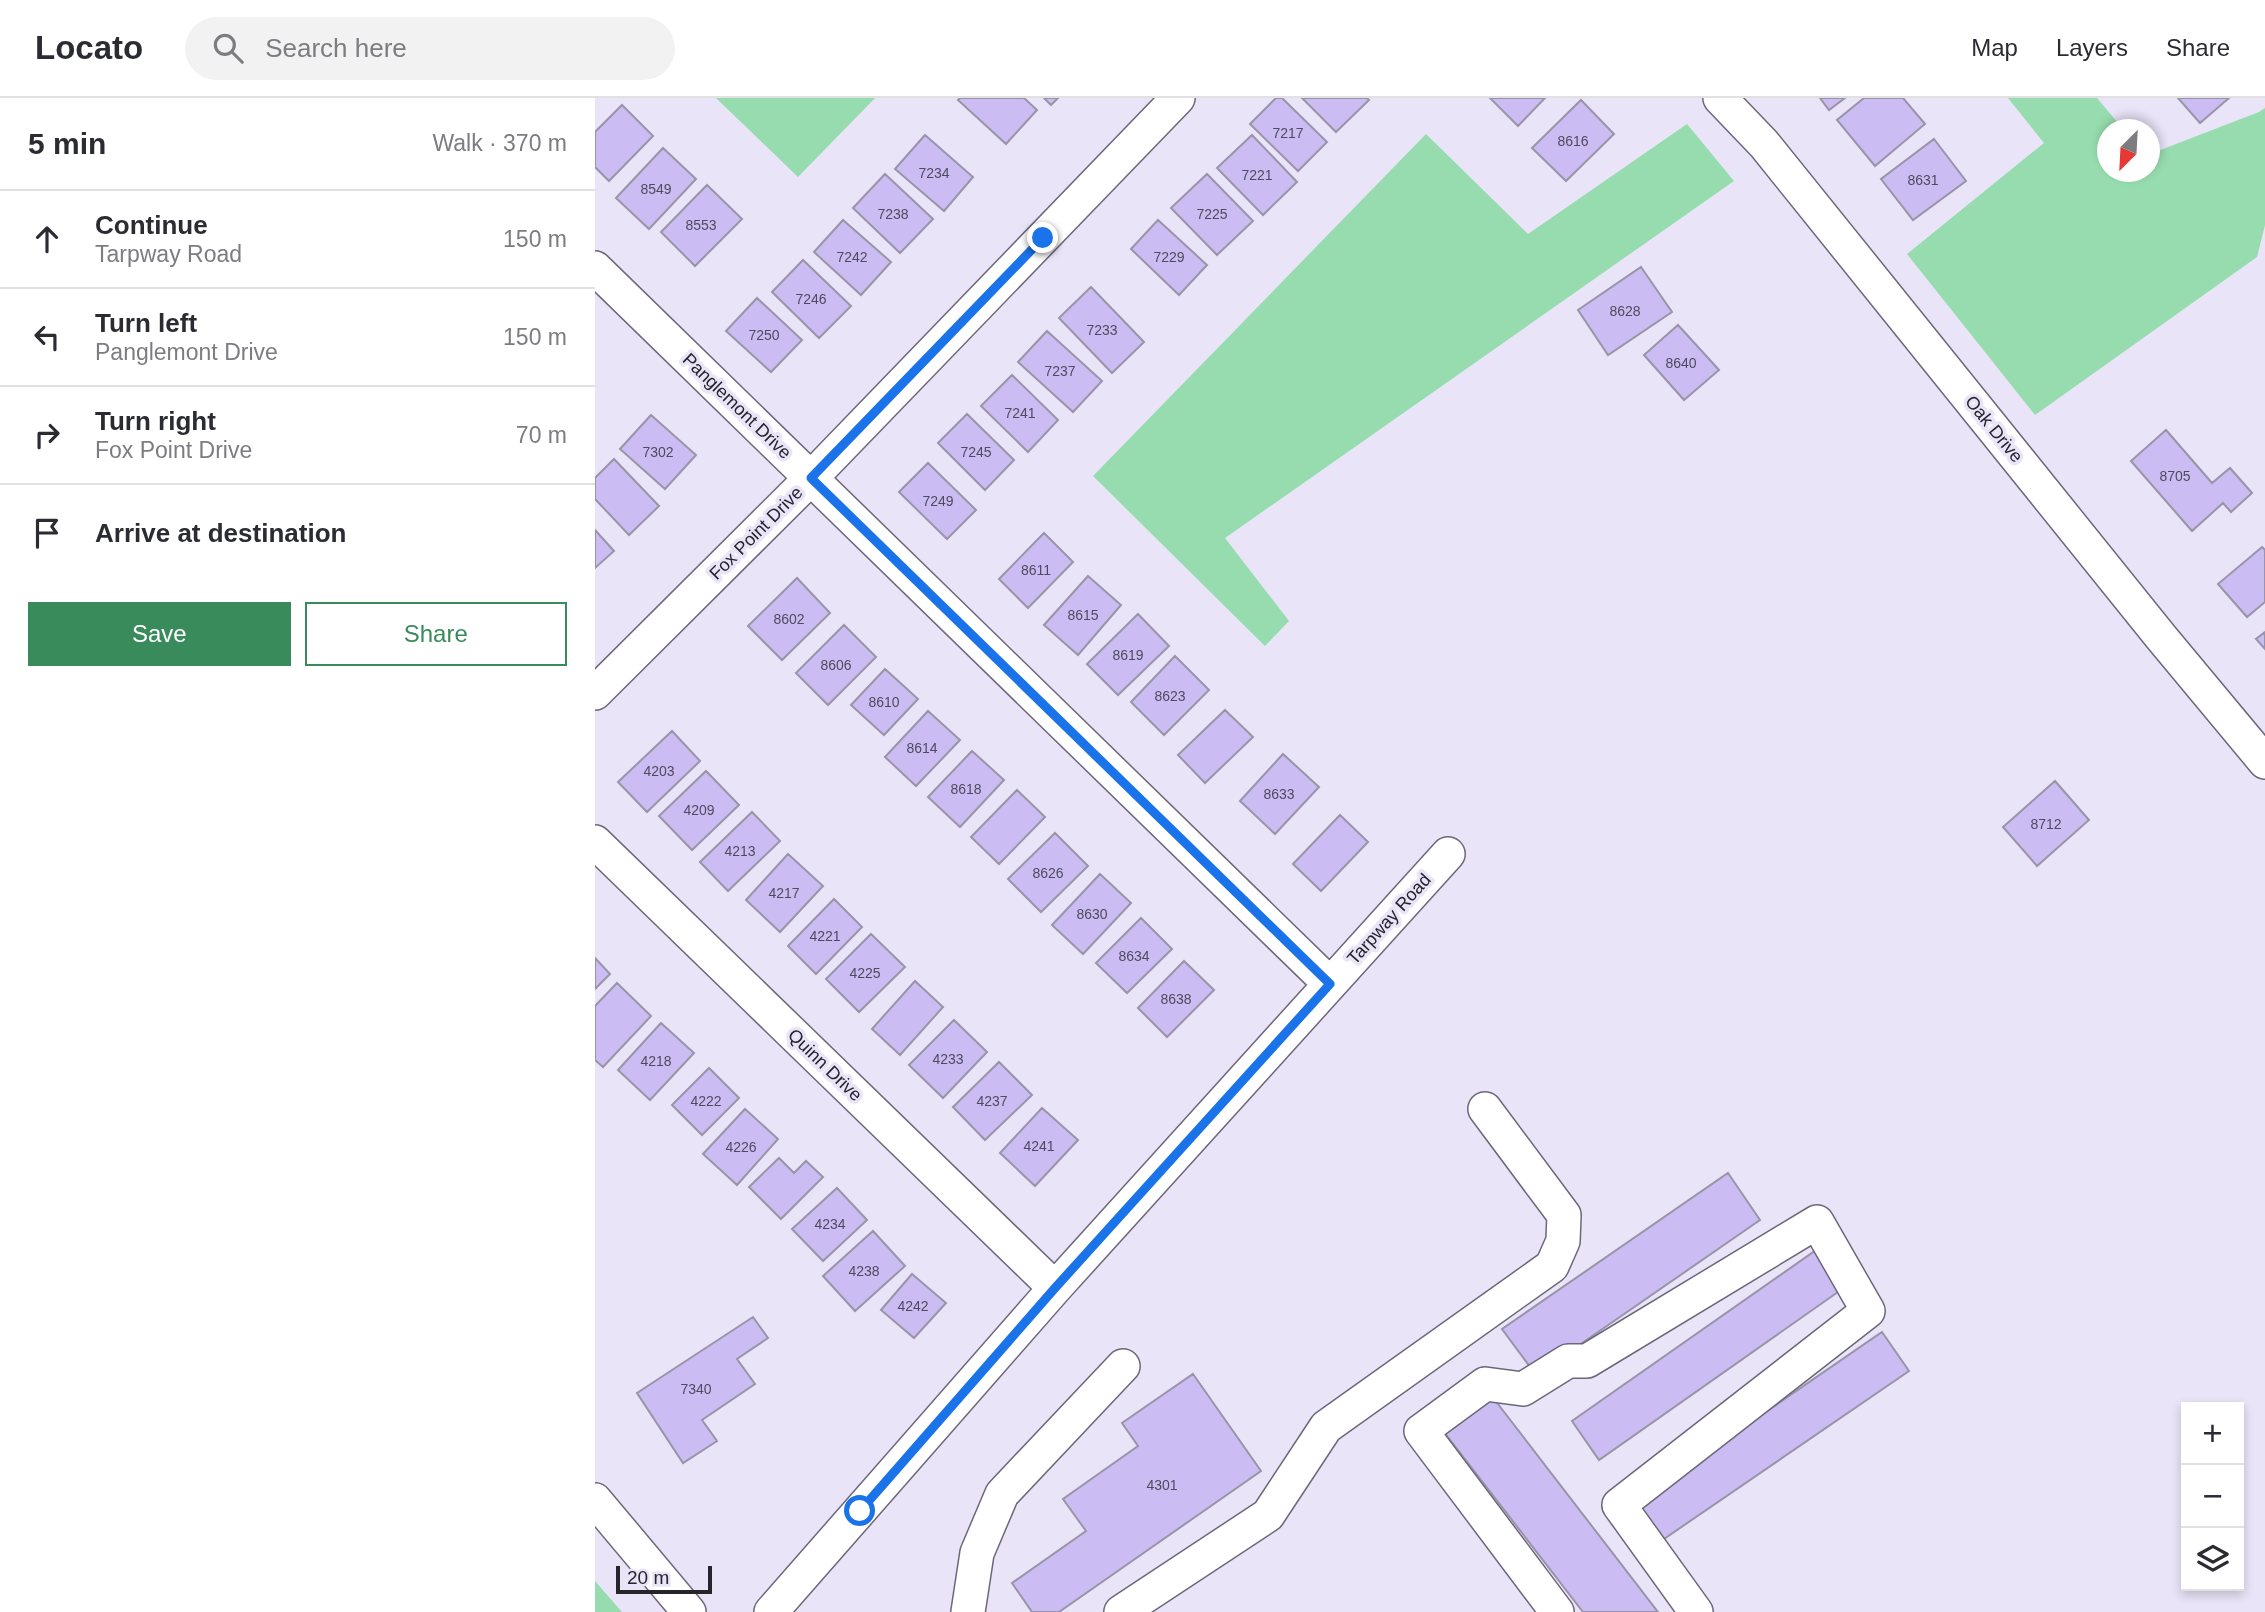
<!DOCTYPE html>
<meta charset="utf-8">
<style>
body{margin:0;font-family:Helvetica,sans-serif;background:#f2f2f3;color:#2b2b33}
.controls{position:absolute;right:21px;bottom:21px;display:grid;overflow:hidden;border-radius:0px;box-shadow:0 4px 10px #0003}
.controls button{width:63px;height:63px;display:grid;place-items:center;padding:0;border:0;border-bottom:2px solid #e1e1e2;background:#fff;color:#2b2b33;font:35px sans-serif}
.compass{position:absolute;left:1502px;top:21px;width:63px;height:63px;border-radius:50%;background:#fff;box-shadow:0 4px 10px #0003;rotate:204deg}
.scale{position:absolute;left:21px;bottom:18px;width:96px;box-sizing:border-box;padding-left:7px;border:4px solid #26252c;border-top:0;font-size:19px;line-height:24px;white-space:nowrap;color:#26252c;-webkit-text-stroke:5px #e9e4f8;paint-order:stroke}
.stop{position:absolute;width:21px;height:21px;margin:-16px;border:5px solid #1a73e8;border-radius:50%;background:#fff}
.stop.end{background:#1a73e8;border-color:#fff;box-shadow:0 2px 7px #0008}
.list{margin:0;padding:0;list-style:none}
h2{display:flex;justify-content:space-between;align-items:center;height:91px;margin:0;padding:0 28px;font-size:30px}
h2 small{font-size:23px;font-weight:400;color:#7c7c81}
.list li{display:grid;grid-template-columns:46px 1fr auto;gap:21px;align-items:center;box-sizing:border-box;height:98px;padding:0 28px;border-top:2px solid #e1e1e2}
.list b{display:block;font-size:26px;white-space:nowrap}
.list p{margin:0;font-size:23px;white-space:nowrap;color:#7c7c81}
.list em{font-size:23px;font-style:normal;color:#7c7c81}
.actions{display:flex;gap:14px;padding:21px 28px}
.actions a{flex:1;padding:16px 0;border:2px solid #3a8b5b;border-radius:0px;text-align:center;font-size:24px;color:#3a8b5b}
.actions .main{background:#3a8b5b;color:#fff}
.icon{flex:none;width:38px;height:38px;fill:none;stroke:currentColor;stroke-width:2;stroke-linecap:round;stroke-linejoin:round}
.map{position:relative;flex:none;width:1670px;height:1514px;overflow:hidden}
header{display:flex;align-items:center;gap:42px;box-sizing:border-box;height:98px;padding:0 35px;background:#fff;border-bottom:2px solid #e1e1e2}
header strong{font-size:33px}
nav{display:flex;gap:38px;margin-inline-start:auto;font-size:24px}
.search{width:490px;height:63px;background:#f2f2f3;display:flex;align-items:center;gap:18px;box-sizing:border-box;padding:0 24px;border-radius:38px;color:#7c7c81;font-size:26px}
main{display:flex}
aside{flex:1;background:#fff}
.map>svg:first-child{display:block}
.green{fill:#97dcae}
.building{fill:#cbbdf4;stroke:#9994a7;stroke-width:2}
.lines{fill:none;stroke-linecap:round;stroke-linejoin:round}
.minor-casing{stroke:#6c6879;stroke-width:36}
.minor{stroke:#fff;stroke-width:33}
.route{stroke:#1a73e8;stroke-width:9}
.labels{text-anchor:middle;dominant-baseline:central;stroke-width:7;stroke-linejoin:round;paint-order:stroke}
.number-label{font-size:14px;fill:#4f4b5e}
.street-label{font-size:18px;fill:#26252c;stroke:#e9e4f8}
</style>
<header>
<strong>Locato</strong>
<div class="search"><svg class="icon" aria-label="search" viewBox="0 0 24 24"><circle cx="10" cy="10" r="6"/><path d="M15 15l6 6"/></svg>Search here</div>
<nav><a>Map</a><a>Layers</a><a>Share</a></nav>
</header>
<main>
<aside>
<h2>5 min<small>Walk · 370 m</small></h2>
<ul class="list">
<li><svg class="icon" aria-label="ahead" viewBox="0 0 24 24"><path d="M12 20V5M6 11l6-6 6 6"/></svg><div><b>Continue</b><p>Tarpway Road</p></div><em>150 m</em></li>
<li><svg class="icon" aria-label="left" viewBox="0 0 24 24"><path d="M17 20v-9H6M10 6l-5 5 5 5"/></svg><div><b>Turn left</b><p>Panglemont Drive</p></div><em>150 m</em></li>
<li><svg class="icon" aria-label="right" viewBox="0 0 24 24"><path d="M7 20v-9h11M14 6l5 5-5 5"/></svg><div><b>Turn right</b><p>Fox Point Drive</p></div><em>70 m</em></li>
<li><svg class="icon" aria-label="arrive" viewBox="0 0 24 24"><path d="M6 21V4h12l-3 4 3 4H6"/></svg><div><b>Arrive at destination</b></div></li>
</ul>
<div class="actions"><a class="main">Save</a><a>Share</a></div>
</aside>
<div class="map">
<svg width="1670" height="1514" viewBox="0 0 1670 1514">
<rect width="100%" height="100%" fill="#e9e4f8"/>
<path class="green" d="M 121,0 L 280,0 L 203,79 Z
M 1413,0 L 1502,0 L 1528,31 L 1512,32 L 1512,74 L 1554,74 L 1555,56 L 1664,14 L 1670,10 L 1670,127 L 1662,159 L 1440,317 L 1312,156 L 1449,45 Z
M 1092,26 L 1139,83 L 630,440 L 694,523 L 670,548 L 498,378 L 831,36 L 933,136 Z
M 0,1483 L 27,1514 L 0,1514 Z"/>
<path class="building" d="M 365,0 L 429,0 L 442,12 L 411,46 L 363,2 Z
M 449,0 L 463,0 L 456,7 Z
M 681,0 L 687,0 L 732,44 L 703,73 L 655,26 Z
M 707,0 L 772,0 L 774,2 L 741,34 Z
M 895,0 L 950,0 L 923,28 Z
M 1225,0 L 1250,0 L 1234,12 Z
M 1269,0 L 1308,0 L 1330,26 L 1280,68 L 1242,22 Z
M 1583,0 L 1634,0 L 1605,25 Z
M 986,2 L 1019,36 L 971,83 L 937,50 Z
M 27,7 L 58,38 L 14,83 L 0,69 L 0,34 Z
M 330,37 L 378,79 L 349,113 L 300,71 Z
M 657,37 L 702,84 L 668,117 L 622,70 Z
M 1339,41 L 1371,83 L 1318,122 L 1286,81 Z
M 68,50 L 101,81 L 54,131 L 21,100 Z
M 290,76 L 338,121 L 305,155 L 258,110 Z
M 612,76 L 658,123 L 622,157 L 576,110 Z
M 112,87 L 147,121 L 100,168 L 66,134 Z
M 248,122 L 296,164 L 266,197 L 219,154 Z
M 563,122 L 612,167 L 584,197 L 536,151 Z
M 208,162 L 256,208 L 224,240 L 177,194 Z
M 1046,169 L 1077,214 L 1013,257 L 983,212 Z
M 496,189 L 549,244 L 517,275 L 464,220 Z
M 162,200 L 207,242 L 176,274 L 131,233 Z
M 1083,227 L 1124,272 L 1089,302 L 1049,257 Z
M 452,233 L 507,283 L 478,314 L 423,264 Z
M 417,277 L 463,322 L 433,354 L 386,308 Z
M 372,316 L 419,362 L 390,392 L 343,345 Z
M 56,317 L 101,357 L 70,391 L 25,351 Z
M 1571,332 L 1617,385 L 1635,370 L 1657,395 L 1636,414 L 1628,405 L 1597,433 L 1536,363 Z
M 19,361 L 64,408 L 34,437 L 0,401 L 0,380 Z
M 333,365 L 381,412 L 352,441 L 304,394 Z
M 0,432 L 19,453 L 0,470 Z
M 449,435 L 478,464 L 433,510 L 404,481 Z
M 1667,449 L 1670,452 L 1670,504 L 1652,519 L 1623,486 Z
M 493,478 L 526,507 L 483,557 L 449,527 Z
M 202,480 L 235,515 L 187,562 L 153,528 Z
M 543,516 L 574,548 L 523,597 L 492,566 Z
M 249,527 L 281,559 L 233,607 L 201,575 Z
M 1670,534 L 1670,551 L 1661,541 Z
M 580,558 L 614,592 L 569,637 L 536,604 Z
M 290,571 L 323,601 L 289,637 L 256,607 Z
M 630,612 L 658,639 L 610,685 L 583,657 Z
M 333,613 L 365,642 L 321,688 L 290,659 Z
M 77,633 L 105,663 L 52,714 L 23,684 Z
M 377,653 L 409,682 L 365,729 L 333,699 Z
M 688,656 L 724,689 L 680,736 L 645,703 Z
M 111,673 L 144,707 L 97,752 L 64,718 Z
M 1460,683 L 1494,722 L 1442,768 L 1408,729 Z
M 422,692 L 450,719 L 404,766 L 376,739 Z
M 157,714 L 185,743 L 133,793 L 105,764 Z
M 745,717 L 773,744 L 726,793 L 698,766 Z
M 460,735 L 493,768 L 446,814 L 413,781 Z
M 193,756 L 228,788 L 185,834 L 151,802 Z
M 505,776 L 536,805 L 488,856 L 457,827 Z
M 239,801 L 267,829 L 221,876 L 193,848 Z
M 546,820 L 577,851 L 532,895 L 501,865 Z
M 276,836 L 310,869 L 264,914 L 231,881 Z
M 0,860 L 15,876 L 0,891 Z
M 589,863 L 619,892 L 572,939 L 543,910 Z
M 320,883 L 348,909 L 305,957 L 277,931 Z
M 22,885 L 56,918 L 8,969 L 0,962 L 0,908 Z
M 359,922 L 392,954 L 348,1000 L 314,967 Z
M 66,925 L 99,955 L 55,1002 L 23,972 Z
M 404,964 L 437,997 L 390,1042 L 358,1009 Z
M 114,970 L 144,1000 L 107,1037 L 77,1007 Z
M 447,1010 L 483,1042 L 440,1088 L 405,1055 Z
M 150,1011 L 183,1041 L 142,1087 L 108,1056 Z
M 184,1060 L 199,1075 L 211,1063 L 228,1079 L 186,1121 L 154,1089 Z
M 1133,1075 L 1165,1122 L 941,1277 L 907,1231 Z
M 242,1090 L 272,1122 L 228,1163 L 197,1131 Z
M 278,1133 L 310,1168 L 260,1213 L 228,1178 Z
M 1224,1150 L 1250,1189 L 1004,1362 L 977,1323 Z
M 317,1176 L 351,1205 L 319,1240 L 286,1212 Z
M 158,1219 L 173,1240 L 142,1261 L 160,1286 L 107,1322 L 122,1343 L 88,1365 L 42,1295 Z
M 1287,1234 L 1314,1273 L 1066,1443 L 1040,1404 Z
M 598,1276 L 666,1373 L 464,1514 L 437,1514 L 417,1485 L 491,1433 L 468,1401 L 543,1348 L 527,1325 Z
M 896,1297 L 1063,1514 L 988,1514 L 849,1334 Z"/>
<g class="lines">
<defs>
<path id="minor" d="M 1125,0 L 1169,46 L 1566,539 L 1670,664
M 0,170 L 735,886
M 0,595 L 216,380 L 583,0
M 0,744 L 460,1190
M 0,1402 L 94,1514
M 176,1514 L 460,1190 L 853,756
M 373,1514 L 382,1455 L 407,1396 L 528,1268
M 526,1514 L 673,1417 L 731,1329 L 957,1168 L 968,1143 L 969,1117 L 890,1011
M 962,1514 L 826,1333 L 890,1286 L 928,1291 L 973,1263 L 992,1263 L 1222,1124 L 1273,1213 L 1024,1407 L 1101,1514"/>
</defs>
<use href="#minor" class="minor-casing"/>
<use href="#minor" class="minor"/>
</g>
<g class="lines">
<path class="route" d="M 265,1413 L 460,1190 L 735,886 L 216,380 L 448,140"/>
</g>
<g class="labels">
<g class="number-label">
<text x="693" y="35">7217</text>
<text x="978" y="43">8616</text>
<text x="339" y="75">7234</text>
<text x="662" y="77">7221</text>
<text x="1328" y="82">8631</text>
<text x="61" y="91">8549</text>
<text x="298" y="116">7238</text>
<text x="617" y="116">7225</text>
<text x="106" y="127">8553</text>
<text x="257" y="159">7242</text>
<text x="574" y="159">7229</text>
<text x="216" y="201">7246</text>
<text x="1030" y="213">8628</text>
<text x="507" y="232">7233</text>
<text x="169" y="237">7250</text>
<text x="1086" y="265">8640</text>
<text x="465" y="273">7237</text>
<text x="425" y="315">7241</text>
<text x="63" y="354">7302</text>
<text x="381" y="354">7245</text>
<text x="1580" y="378">8705</text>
<text x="343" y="403">7249</text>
<text x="441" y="472">8611</text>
<text x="488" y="517">8615</text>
<text x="194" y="521">8602</text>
<text x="533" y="557">8619</text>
<text x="241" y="567">8606</text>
<text x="575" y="598">8623</text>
<text x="289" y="604">8610</text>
<text x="327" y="650">8614</text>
<text x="64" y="673">4203</text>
<text x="371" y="691">8618</text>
<text x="684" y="696">8633</text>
<text x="104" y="712">4209</text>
<text x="1451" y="726">8712</text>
<text x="145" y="753">4213</text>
<text x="453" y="775">8626</text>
<text x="189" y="795">4217</text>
<text x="497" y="816">8630</text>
<text x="230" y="838">4221</text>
<text x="539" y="858">8634</text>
<text x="270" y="875">4225</text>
<text x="581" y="901">8638</text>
<text x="353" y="961">4233</text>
<text x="61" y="963">4218</text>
<text x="111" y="1003">4222</text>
<text x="397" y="1003">4237</text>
<text x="444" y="1048">4241</text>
<text x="146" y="1049">4226</text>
<text x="235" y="1126">4234</text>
<text x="269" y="1173">4238</text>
<text x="318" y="1208">4242</text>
<text x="101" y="1291">7340</text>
<text x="567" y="1387">4301</text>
</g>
<g class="street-label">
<text transform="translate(142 308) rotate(44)">Panglemont Drive</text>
<text transform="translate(1399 331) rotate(51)">Oak Drive</text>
<text transform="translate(161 435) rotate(-45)">Fox Point Drive</text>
<text transform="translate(794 821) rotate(-48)">Tarpway Road</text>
<text transform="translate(230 967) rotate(44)">Quinn Drive</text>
</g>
</g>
</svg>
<div class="controls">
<button>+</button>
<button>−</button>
<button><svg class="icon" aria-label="layers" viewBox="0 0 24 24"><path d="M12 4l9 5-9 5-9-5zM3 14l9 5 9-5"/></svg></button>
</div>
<svg class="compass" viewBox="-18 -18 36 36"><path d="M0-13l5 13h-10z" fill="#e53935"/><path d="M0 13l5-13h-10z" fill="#7c7c81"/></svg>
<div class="scale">20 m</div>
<div class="stop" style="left:265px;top:1413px"></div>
<div class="stop end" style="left:448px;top:140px"></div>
</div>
</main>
